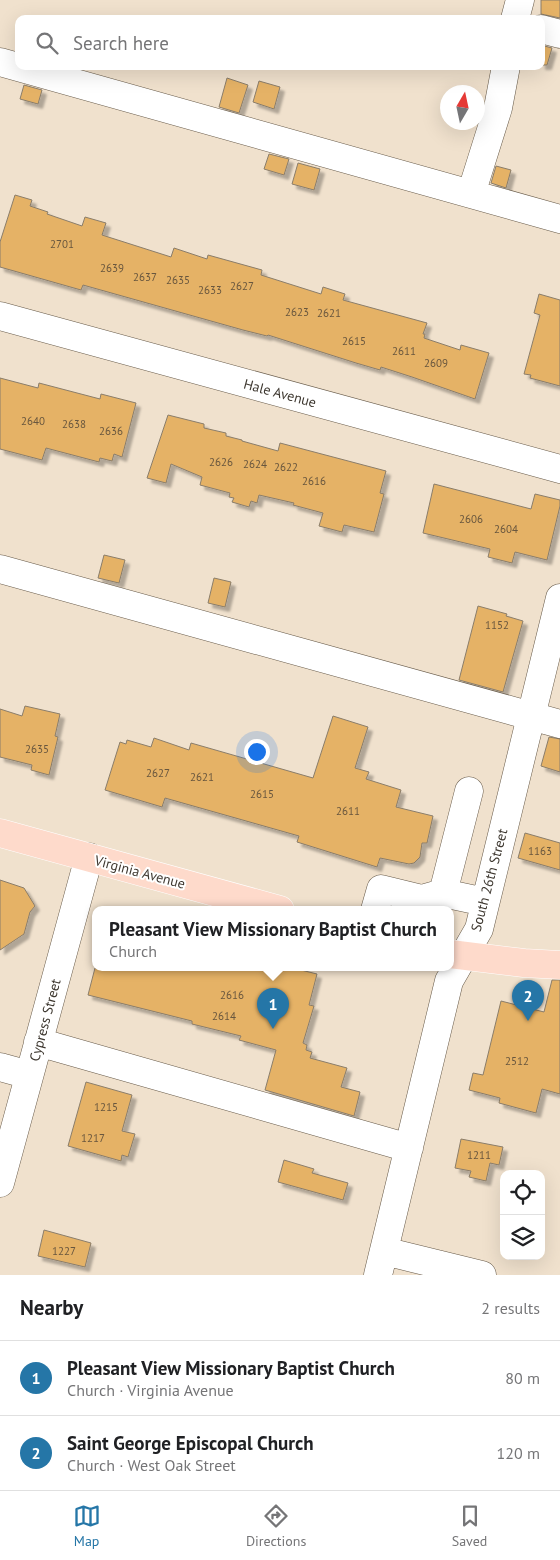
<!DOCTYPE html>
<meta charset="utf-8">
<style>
body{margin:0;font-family:"PT Sans",sans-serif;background:#f6f6f6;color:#202124}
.controls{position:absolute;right:15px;bottom:15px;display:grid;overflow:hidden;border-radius:10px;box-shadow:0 5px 20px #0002}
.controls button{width:45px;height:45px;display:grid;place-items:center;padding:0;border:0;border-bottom:1px solid #e0e0e0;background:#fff;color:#202124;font:25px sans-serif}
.compass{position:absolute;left:440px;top:85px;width:45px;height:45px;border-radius:50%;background:#fff;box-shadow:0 5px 20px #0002;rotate:9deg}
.you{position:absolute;left:256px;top:751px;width:18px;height:18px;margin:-12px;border:4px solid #fff;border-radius:50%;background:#1a73e8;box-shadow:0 0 0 8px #1a73e833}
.badge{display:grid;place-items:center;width:32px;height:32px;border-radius:50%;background:#2576a7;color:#fff;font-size:16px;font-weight:700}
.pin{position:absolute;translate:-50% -41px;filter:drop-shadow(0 1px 2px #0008)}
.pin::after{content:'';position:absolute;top:26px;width:18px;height:15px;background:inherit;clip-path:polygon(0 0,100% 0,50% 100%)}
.popup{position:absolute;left:92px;top:906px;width:362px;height:65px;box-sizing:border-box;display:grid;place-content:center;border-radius:10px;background:#fff;filter:drop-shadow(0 1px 4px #0005);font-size:16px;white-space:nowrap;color:#757577}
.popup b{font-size:19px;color:#202124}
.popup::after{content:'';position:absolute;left:50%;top:100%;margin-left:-10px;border:10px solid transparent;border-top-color:#fff}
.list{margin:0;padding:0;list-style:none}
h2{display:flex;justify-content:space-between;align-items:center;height:65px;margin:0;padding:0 20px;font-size:21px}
h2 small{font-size:16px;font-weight:400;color:#757577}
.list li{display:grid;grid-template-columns:32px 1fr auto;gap:15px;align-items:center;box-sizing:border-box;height:75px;padding:0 20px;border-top:1px solid #e0e0e0}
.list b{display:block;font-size:19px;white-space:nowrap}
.list p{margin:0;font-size:16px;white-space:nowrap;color:#757577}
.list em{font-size:16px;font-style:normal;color:#757577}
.icon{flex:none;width:28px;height:28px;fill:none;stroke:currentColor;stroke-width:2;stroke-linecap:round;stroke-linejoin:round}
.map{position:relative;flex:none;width:560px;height:1275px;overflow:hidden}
.search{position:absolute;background:#fff;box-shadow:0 5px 20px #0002;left:15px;right:15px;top:15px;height:55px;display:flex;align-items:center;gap:12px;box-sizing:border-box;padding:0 18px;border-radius:10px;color:#757577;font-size:19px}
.sheet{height:215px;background:#fff}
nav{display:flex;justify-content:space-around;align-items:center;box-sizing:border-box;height:70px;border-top:1px solid #e0e0e0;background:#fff;font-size:14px;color:#757577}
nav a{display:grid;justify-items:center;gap:2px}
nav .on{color:#2576a7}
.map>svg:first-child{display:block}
.building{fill:#e5b266;stroke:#8a7d6a;filter:url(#shadow)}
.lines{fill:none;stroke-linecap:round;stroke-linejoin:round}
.minor-casing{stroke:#675a49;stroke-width:29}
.major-casing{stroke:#fff;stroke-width:29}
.minor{stroke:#fff;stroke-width:28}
.major{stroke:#fedacb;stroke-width:28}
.labels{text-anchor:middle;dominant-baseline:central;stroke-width:4;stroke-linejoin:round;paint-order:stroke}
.number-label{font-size:11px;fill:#68563e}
.street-label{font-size:14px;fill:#3e3830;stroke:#fff}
</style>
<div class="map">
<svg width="560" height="1275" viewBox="0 0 560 1275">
<defs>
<filter id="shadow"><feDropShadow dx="4.5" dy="4.5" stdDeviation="1" flood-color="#0004"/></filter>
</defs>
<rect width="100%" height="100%" fill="#f0e1cd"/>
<path class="building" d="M 541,0 L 560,0 L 560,18 L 541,14 Z
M 541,45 L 552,48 L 547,65 L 541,65 Z
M 227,78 L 248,85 L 239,113 L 219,107 Z
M 259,81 L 280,87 L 274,109 L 253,102 Z
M 24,85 L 42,90 L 38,104 L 20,99 Z
M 269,154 L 289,159 L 284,175 L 264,169 Z
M 298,163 L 320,169 L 314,190 L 292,184 Z
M 496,166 L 511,170 L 506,188 L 491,183 Z
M 15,195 L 32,200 L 30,206 L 48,212 L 47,214 L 82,226 L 85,217 L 106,223 L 102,235 L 171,257 L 174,248 L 207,259 L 208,255 L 262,270 L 261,275 L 321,294 L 323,287 L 345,294 L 343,300 L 427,323 L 423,334 L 425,334 L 424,338 L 460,350 L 461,345 L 489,353 L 475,399 L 412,377 L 381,367 L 380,370 L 356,363 L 268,335 L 267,336 L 243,330 L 83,285 L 81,290 L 0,267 L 0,242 Z
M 539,294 L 560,300 L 560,386 L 530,378 L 531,375 L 524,374 L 540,315 L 534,313 Z
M 0,378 L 38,388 L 39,383 L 100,399 L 101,394 L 136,403 L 122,457 L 114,454 L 112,461 L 100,458 L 99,462 L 46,448 L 42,460 L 0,449 Z
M 168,415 L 204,424 L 204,428 L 226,433 L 226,436 L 242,440 L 242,441 L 278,451 L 280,443 L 386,471 L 380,493 L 384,494 L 374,532 L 344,525 L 342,532 L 319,526 L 323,513 L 293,505 L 294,503 L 259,495 L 257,503 L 251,501 L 249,507 L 232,502 L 234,498 L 229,497 L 230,493 L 200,485 L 202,477 L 171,464 L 166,483 L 147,478 Z
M 434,484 L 531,509 L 535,494 L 560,500 L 560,506 L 547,560 L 515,552 L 512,563 L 488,557 L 490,549 L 423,533 Z
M 104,555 L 125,560 L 119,583 L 98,578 Z
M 214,578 L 231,582 L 225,607 L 208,603 Z
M 478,606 L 507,614 L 506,616 L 523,621 L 503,692 L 459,680 Z
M 25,706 L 60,714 L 55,736 L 58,737 L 49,775 L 31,770 L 32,765 L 0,757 L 0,709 L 22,716 Z
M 333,716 L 368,727 L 355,768 L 369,772 L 366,779 L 401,790 L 396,807 L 433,816 L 427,843 L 422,843 L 420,857 L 414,863 L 409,864 L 380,858 L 377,867 L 297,842 L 299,836 L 165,798 L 162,807 L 105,790 L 120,742 L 126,744 L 127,740 L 151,747 L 154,738 L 189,750 L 191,743 L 313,778 Z
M 549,737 L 560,739 L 560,772 L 541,766 Z
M 525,833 L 560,843 L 560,870 L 518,858 Z
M 0,880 L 24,888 L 35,906 L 30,912 L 24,934 L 0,950 Z
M 95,968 L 293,968 L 317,974 L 309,1005 L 314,1006 L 303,1043 L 307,1045 L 306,1050 L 312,1052 L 310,1058 L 347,1068 L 341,1087 L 360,1092 L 354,1116 L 265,1090 L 276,1050 L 239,1040 L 241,1036 L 192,1024 L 192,1021 L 88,995 Z
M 552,980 L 560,980 L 560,1094 L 542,1089 L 536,1113 L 499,1103 L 500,1098 L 469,1090 L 473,1073 L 483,1075 L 501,1001 L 544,1012 Z
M 86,1082 L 132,1095 L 122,1131 L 135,1134 L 128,1157 L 122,1155 L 121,1161 L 68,1146 Z
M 461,1139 L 503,1147 L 499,1165 L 490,1163 L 486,1181 L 469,1177 L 471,1171 L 455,1168 Z
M 284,1160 L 314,1169 L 312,1173 L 348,1183 L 343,1200 L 278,1182 Z
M 44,1230 L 91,1243 L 85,1267 L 38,1256 Z"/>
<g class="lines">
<defs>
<path id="minor" d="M 515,19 L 520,0
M 541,29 L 560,34
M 0,62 L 560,219
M 471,194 L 498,108 L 506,66
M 0,316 L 560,469
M 0,569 L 560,724
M 436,909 L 443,893 L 469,791
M 375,910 L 381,889 L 422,899 L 443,893 L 485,902
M 38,1042 L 409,1148
M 0,1067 L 29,1075
M 0,1183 L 89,857
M 384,1251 L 482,1275
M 378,1275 L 449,981 L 479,929 L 560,598"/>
<path id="major" d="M 0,833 L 280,910
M 450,954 L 524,963 L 560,965"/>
</defs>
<use href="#minor" class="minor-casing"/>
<use href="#major" class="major-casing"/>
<use href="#minor" class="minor"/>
<use href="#major" class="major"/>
</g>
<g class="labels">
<g class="number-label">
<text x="62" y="244">2701</text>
<text x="112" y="268">2639</text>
<text x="145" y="277">2637</text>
<text x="178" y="280">2635</text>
<text x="242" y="286">2627</text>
<text x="210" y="290">2633</text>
<text x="297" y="312">2623</text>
<text x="329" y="313">2621</text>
<text x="354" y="341">2615</text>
<text x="404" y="351">2611</text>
<text x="436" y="363">2609</text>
<text x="33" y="421">2640</text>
<text x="74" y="424">2638</text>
<text x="111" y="431">2636</text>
<text x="221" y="462">2626</text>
<text x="255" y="464">2624</text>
<text x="286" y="467">2622</text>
<text x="314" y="481">2616</text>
<text x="471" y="519">2606</text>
<text x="506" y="529">2604</text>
<text x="497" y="625">1152</text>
<text x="37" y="749">2635</text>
<text x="158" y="773">2627</text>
<text x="202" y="777">2621</text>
<text x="262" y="794">2615</text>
<text x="348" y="811">2611</text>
<text x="540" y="851">1163</text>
<text x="232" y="995">2616</text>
<text x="224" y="1016">2614</text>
<text x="517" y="1061">2512</text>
<text x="106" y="1107">1215</text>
<text x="93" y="1138">1217</text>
<text x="479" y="1155">1211</text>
<text x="64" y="1251">1227</text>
</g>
<g class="street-label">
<text transform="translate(280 393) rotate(15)">Hale Avenue</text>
<text transform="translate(140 872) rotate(15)">Virginia Avenue</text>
<text transform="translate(489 880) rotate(-75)">South 26th Street</text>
<text transform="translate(45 1020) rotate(-75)">Cypress Street</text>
</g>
</g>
</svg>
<div class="controls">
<button><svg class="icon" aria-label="locate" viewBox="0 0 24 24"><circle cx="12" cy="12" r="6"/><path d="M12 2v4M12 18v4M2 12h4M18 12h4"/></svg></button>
<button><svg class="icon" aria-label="layers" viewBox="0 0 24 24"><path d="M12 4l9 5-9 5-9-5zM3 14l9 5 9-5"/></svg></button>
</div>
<svg class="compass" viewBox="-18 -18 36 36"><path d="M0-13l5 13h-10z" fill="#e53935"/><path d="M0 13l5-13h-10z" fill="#757577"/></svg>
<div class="you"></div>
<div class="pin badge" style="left:273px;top:1029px">1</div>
<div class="popup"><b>Pleasant View Missionary Baptist Church</b>Church</div>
<div class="pin badge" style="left:528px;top:1021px">2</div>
<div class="search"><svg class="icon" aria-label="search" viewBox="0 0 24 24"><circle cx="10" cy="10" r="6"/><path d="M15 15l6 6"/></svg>Search here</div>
</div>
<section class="sheet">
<h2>Nearby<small>2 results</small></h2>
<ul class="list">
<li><span class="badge">1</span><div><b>Pleasant View Missionary Baptist Church</b><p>Church · Virginia Avenue</p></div><em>80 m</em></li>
<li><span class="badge">2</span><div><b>Saint George Episcopal Church</b><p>Church · West Oak Street</p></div><em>120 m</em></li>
</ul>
</section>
<nav>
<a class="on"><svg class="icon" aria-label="map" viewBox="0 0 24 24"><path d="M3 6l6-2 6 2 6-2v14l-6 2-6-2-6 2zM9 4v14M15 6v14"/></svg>Map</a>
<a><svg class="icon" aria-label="directions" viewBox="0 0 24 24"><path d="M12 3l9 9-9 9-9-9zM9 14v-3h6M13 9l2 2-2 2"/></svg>Directions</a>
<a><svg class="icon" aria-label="saved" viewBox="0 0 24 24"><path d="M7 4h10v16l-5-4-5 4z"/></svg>Saved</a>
</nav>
